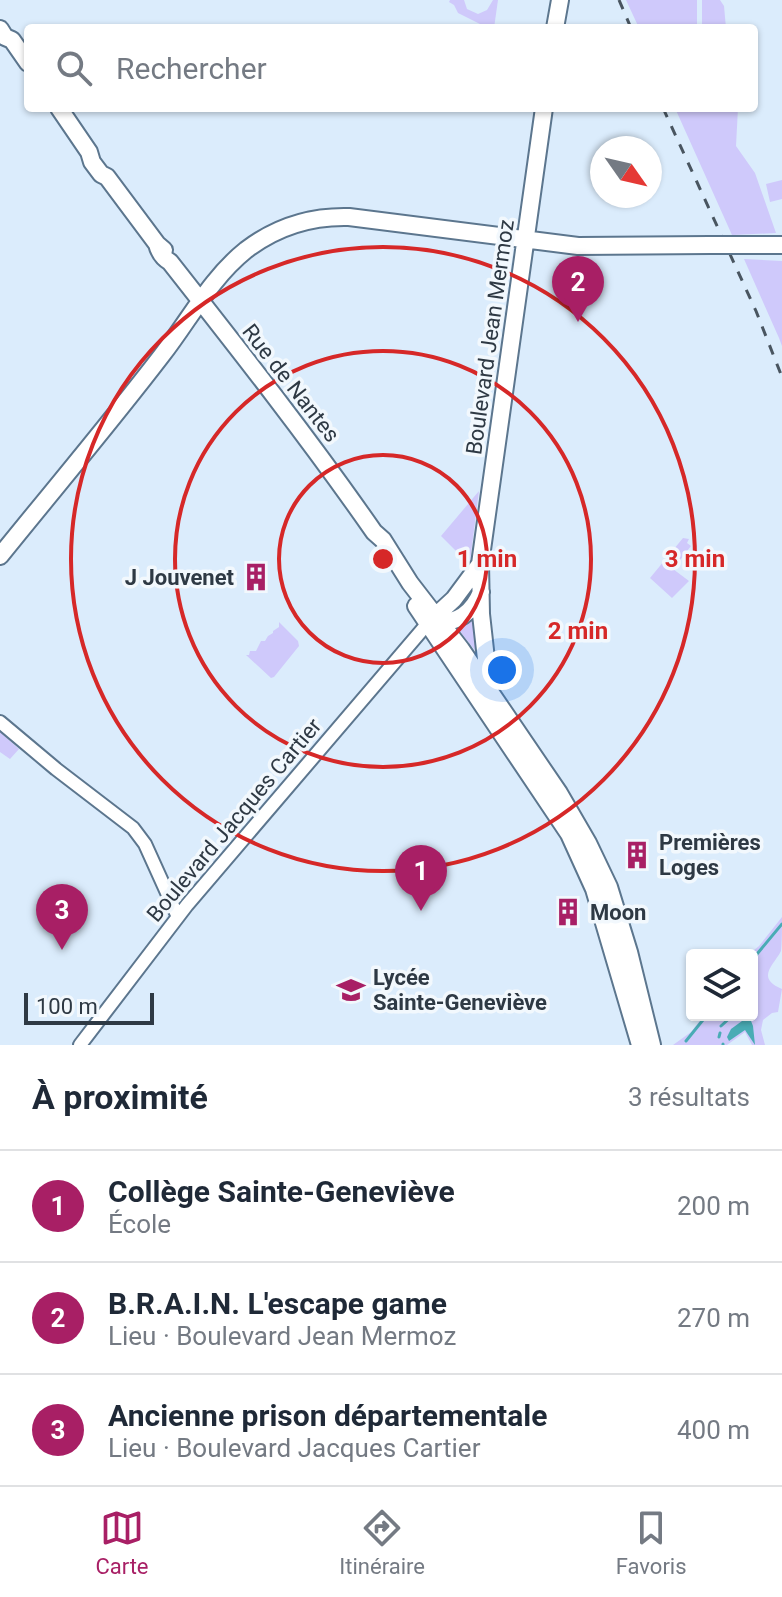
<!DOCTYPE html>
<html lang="fr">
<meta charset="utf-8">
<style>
body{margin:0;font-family:Roboto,sans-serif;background:#f6f6f7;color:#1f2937}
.controls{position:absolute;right:24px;bottom:24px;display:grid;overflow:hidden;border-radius:8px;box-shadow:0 2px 6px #0004}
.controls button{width:72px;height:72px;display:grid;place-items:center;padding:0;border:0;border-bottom:2px solid #e0e1e3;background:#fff;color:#1f2937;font:40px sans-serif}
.compass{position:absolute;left:590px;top:136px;width:72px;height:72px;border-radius:50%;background:#fff;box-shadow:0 2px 6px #0004;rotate:124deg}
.scale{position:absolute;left:24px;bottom:20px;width:130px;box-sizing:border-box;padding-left:8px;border:4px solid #2e3944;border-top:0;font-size:22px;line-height:28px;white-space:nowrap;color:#2e3944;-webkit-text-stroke:6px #f2f8fd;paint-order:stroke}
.you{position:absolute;left:502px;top:670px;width:28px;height:28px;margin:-20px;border:6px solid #fff;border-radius:50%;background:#1a73e8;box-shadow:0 0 0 12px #1a73e833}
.badge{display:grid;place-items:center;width:52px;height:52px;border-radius:50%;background:#a81f65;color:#fff;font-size:26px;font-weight:700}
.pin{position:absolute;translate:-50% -66px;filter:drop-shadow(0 2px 4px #0008)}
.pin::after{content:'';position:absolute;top:42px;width:28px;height:24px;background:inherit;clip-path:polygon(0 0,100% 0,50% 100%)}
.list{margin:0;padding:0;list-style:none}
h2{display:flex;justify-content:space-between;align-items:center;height:104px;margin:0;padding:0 32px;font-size:34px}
h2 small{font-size:26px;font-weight:400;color:#747a83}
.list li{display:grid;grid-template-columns:52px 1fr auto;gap:24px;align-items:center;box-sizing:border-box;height:112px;padding:0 32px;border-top:2px solid #e0e1e3}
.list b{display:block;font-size:30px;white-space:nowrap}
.list p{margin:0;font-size:26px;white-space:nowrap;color:#747a83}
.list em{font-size:26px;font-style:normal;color:#747a83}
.icon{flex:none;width:44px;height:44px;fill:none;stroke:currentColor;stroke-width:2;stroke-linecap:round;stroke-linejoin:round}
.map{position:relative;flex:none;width:782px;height:1045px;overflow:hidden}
.search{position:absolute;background:#fff;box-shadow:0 2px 6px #0004;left:24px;right:24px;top:24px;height:88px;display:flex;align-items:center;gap:20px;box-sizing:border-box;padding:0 28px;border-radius:8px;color:#747a83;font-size:30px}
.sheet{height:440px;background:#fff}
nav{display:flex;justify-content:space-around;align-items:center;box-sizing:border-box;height:112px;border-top:2px solid #e0e1e3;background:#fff;font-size:22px;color:#747a83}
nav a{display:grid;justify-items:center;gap:4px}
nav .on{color:#a81f65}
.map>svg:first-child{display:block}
.green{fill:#cfc9fb}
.water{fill:#49acb5}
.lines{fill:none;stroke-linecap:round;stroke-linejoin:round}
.stream{stroke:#49acb5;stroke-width:3}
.tertiary-casing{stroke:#5c768e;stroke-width:16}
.primary-casing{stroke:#5c768e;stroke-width:20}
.tertiary{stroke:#fff;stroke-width:12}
.primary{stroke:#fff;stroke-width:16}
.rail{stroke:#495560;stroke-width:3;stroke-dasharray:10 10;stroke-linecap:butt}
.primary-bridge-casing{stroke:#5c768e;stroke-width:20;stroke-linecap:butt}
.primary-bridge{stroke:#fff;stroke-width:16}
.ring{fill:none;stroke:#d62828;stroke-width:4}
.labels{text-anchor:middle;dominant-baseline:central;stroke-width:7;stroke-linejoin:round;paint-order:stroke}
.street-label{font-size:22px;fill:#2e3944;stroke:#f2f8fd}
.poi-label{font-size:22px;font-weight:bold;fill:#2e3944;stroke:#f2f8fd;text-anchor:start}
.centre{fill:#d62828;stroke:#f2f8fd;stroke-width:4}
.ring-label{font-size:24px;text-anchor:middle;font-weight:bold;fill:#d62828;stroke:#f2f8fd;stroke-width:7;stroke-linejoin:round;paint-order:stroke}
</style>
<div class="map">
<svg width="782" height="1045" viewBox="0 0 782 1045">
<rect width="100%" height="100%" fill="#dbecfc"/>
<path class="green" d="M 450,0 L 464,0 L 467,9 L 478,14 L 487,10 L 493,0 L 498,0 L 494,28 L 481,28 L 480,24 L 458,13 L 454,5 L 449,2 Z
M 626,0 L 697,0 L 697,28 L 639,28 Z
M 702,0 L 720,0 L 724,6 L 726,28 L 702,28 Z
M 675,108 L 738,108 L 736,146 L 755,173 L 776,233 L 732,235 Z
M 782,180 L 782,199 L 770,202 L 766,184 Z
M 744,259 L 782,261 L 782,346 L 779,338 Z
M 479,491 L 470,561 L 462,557 L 441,536 Z
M 683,538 L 689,539 L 687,543 L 691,546 L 673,569 L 689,581 L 672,598 L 650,578 Z
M 477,590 L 482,659 L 450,619 Z
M 279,622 L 298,641 L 299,646 L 274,677 L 271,678 L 246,655 L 249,655 L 250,651 L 256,651 L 261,641 L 265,641 L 268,636 L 273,633 L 273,631 L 279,627 Z
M 0,732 L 19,749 L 10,759 L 0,752 Z
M 782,917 C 782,927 782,942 781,951 C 774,965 755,978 782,989 L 778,1012 L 772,1013 L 763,1020 L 761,1030 L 765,1045 L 752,1045 L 745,1032 L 727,1045 L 673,1045 L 691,1032 L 704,1015 L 752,1015 L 752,955 L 748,955 L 759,946 Z"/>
<path class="water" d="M 742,1021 L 751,1021 L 753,1026 L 755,1045 L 745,1030 L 729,1041 L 727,1037 L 731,1029 Z"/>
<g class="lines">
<path class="stream" d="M 752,960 L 782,924
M 721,1026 L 733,1015
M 719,1037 L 720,1033
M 686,1041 L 707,1015
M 723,1045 L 723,1044"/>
<defs>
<path id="tertiary" d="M 0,722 L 56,769 L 133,828 L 145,844 L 178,917
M 80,1045 L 187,905 L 428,623"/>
<path id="primary" d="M 555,28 L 560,0
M 0,29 L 5,37 L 12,40 L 28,63
M 59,108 L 89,152 L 92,162 L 101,174 L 107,177 L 157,244 L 164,250
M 157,244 C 159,252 163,258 170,262 C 240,351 310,440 374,532 L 383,540 L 410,583 L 461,649 L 559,793 L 588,843 L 609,887 L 629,952 L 652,1045
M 746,245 L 782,245
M 0,556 C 54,489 110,423 162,355 C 190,319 210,279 246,250 C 276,227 312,216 349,217 L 578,246 L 710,245
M 480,564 L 481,614 L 489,686
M 416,606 L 569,834 L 594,889 L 640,1045
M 429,622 L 454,599 L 480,564 L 544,108
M 434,623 C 457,624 473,612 481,592"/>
</defs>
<use href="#tertiary" class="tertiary-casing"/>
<use href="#primary" class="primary-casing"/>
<use href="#tertiary" class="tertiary"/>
<use href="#primary" class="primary"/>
<path class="rail" d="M 619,0 L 631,28
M 663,108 L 756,311 L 782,377"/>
<defs>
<path id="primary-bridge" d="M 710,245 L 746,245"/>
</defs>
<use href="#primary-bridge" class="primary-bridge-casing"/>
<use href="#primary-bridge" class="primary-bridge"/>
</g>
<g class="ring">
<circle cx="383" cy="559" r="104"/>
<circle cx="383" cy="559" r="208"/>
<circle cx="383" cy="559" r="312"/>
</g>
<defs>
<symbol id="building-bare" viewBox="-9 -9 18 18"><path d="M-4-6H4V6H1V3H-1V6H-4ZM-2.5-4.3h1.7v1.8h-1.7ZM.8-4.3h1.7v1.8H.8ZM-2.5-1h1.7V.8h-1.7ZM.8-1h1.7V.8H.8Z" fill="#a81f65" stroke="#f2f8fd" stroke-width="2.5" paint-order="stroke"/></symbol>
<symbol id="school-bare" viewBox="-9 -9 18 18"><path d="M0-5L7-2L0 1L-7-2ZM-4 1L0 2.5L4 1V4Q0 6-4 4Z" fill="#a81f65" stroke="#f2f8fd" stroke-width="2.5" paint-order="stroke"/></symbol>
</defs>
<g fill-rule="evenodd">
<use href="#building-bare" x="236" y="557" width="40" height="40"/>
<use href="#building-bare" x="617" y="835" width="40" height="40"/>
<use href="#building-bare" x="548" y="892" width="40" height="40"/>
<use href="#school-bare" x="331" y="970" width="40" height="40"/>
</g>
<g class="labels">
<g class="street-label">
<text transform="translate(490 337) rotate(-82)">Boulevard Jean Mermoz</text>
<text transform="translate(291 383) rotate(52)">Rue de Nantes</text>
<text transform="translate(234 820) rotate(-50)">Boulevard Jacques Cartier</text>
</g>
<g class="poi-label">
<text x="234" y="577" text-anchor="end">J Jouvenet</text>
<text x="659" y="842">Premières<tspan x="659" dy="25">Loges</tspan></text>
<text x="590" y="912">Moon</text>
<text x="373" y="977">Lycée<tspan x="373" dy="25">Sainte-Geneviève</tspan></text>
</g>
</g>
<circle cx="383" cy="559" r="12" class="centre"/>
<g class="ring-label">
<text x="487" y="567">1 min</text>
<text x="695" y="567">3 min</text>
<text x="578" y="639">2 min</text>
</g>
</svg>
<div class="controls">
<button><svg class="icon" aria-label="layers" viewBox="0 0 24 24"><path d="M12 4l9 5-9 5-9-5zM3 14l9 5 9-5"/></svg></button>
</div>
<svg class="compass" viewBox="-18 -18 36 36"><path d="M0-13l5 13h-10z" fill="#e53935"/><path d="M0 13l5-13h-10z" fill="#747a83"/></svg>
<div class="scale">100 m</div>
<div class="you"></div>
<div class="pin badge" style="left:421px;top:911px">1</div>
<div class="pin badge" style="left:578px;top:322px">2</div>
<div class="pin badge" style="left:62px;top:950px">3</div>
<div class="search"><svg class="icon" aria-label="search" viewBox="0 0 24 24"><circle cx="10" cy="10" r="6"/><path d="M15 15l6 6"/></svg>Rechercher</div>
</div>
<section class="sheet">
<h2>À proximité<small>3 résultats</small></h2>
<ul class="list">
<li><span class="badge">1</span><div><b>Collège Sainte-Geneviève</b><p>École</p></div><em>200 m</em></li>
<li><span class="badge">2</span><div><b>B.R.A.I.N. L'escape game</b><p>Lieu · Boulevard Jean Mermoz</p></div><em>270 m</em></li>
<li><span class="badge">3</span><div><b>Ancienne prison départementale</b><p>Lieu · Boulevard Jacques Cartier</p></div><em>400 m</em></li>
</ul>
</section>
<nav>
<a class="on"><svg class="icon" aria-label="map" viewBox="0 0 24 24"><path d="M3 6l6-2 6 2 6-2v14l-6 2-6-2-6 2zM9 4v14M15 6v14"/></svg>Carte</a>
<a><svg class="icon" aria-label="directions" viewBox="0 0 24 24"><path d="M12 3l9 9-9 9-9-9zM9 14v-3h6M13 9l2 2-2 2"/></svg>Itinéraire</a>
<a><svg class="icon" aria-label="saved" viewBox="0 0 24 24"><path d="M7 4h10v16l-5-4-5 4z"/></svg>Favoris</a>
</nav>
